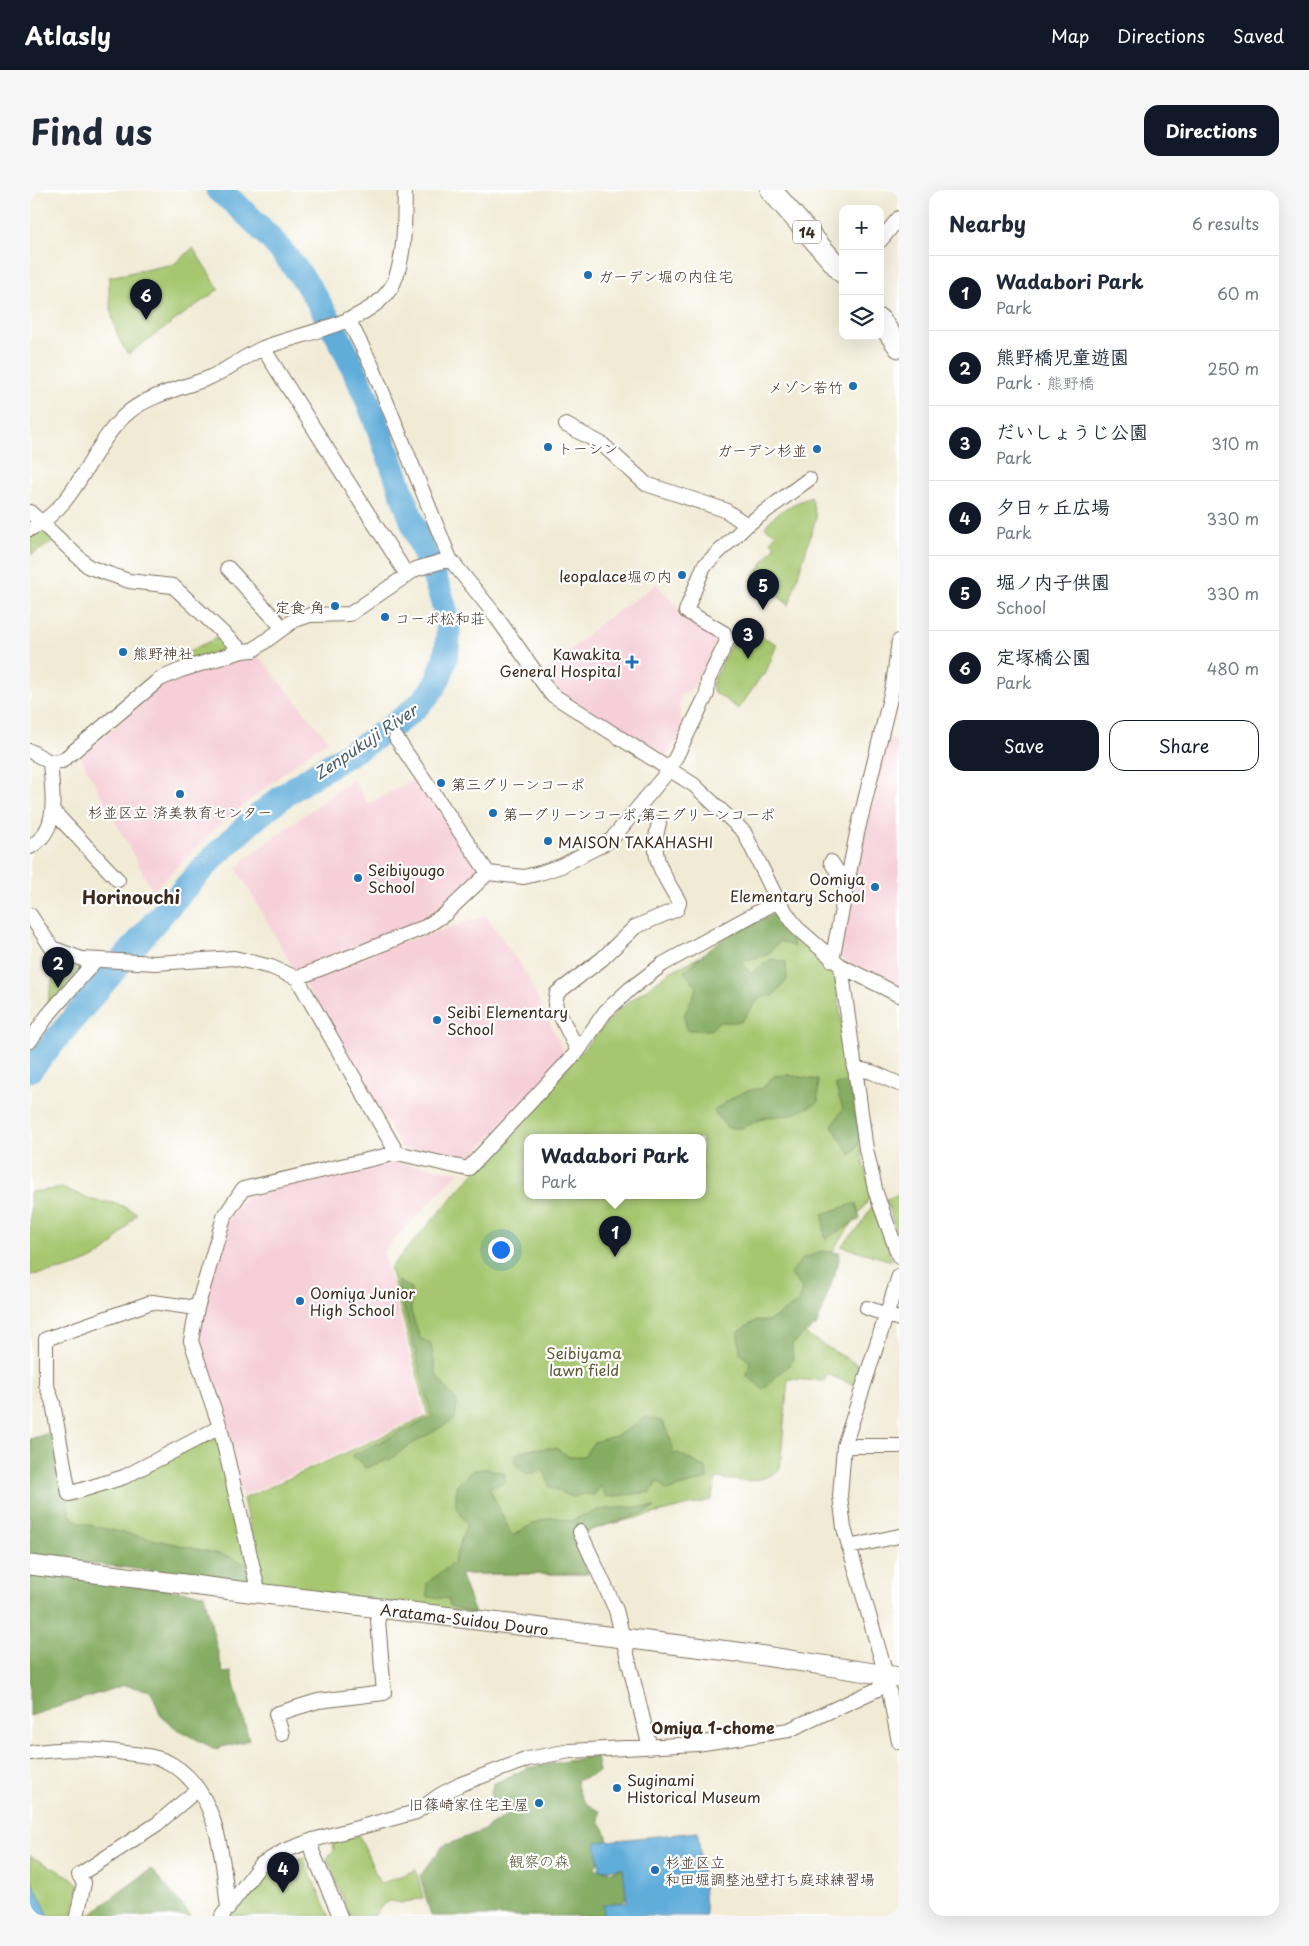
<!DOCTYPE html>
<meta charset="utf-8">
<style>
body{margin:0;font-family:"Playpen Sans","Klee One",sans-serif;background:#f6f6f7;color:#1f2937}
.controls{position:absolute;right:15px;top:15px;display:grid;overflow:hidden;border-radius:10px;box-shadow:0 5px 20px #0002}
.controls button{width:45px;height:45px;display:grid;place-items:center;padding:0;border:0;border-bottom:1px solid #e0e1e3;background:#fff;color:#1f2937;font:25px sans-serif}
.you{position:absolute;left:470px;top:1059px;width:18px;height:18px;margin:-12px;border:4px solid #fff;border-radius:50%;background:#1a73e8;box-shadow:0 0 0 8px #1a73e833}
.badge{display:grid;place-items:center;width:32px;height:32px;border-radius:50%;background:#111827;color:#fff;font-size:16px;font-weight:700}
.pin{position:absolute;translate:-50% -41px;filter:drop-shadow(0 1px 2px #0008)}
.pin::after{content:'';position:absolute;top:26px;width:18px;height:15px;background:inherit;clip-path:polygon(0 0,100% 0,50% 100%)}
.popup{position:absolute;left:494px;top:944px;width:182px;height:65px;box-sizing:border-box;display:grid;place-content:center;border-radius:10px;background:#fff;filter:drop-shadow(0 1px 4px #0005);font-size:16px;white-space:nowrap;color:#747a83}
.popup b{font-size:19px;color:#1f2937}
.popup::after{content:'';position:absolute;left:50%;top:100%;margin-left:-10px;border:10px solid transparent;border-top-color:#fff}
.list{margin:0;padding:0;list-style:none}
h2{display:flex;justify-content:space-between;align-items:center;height:65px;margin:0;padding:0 20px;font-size:21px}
h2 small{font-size:16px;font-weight:400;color:#747a83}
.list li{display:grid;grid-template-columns:32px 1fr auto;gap:15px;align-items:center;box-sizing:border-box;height:75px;padding:0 20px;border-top:1px solid #e0e1e3}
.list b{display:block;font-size:19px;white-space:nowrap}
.list p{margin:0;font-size:16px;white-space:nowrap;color:#747a83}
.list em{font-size:16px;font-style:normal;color:#747a83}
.actions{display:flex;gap:10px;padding:15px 20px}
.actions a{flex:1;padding:11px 0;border:1px solid #111827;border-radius:15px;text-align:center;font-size:18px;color:#111827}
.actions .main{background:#111827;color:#fff}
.icon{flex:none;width:28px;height:28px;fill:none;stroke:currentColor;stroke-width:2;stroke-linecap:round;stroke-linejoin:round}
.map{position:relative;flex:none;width:869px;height:1726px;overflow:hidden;border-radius:15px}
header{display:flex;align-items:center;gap:30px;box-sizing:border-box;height:70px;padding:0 25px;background:#111827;color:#fff}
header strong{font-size:24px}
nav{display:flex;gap:28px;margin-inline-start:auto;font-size:18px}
.intro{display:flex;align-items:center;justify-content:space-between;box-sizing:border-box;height:120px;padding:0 30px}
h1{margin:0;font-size:35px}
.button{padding:12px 22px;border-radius:15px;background:#111827;color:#fff;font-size:18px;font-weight:700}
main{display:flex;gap:30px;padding:0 30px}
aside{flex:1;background:#fff;border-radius:15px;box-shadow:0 5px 20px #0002}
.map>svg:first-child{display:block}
.built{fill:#f6cfd8}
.green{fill:#a6c76f;stroke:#707846;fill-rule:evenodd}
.forest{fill:#84ac62;stroke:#606b40}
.water{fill:#61adda;stroke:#4e6c7c}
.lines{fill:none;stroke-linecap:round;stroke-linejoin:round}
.river{stroke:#61adda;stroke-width:25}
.street-casing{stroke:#7b6e5e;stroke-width:16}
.secondary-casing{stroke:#7b6e5e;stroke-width:21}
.primary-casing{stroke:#7b6e5e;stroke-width:23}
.street{stroke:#fff;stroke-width:14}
.secondary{stroke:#fff;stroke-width:19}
.primary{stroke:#fff;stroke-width:21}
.poi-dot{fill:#1f6fb2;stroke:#fff;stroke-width:2}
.labels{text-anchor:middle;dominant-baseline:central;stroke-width:4.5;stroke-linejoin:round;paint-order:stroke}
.shield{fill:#fff;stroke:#766a62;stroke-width:1}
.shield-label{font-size:14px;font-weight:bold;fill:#3b2a1e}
.poi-label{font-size:15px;fill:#3b2a1e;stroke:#fff;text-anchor:start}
.park-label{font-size:15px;fill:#5b5936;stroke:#fff}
.street-label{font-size:15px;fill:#3b2a1e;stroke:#fff}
.water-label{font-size:16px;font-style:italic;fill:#4a5e69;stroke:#fff}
.neighbourhood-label{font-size:16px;font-weight:bold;fill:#3b2a1e;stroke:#fff}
.quarter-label{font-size:18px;font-weight:bold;fill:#3b2a1e;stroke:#fff}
</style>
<header>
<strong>Atlasly</strong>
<nav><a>Map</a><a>Directions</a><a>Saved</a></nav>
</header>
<div class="intro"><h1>Find us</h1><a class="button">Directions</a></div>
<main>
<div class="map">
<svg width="869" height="1726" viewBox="0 0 869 1726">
<rect width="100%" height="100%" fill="#fff"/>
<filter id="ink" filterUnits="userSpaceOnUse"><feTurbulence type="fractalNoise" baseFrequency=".02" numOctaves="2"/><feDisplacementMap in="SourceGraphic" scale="10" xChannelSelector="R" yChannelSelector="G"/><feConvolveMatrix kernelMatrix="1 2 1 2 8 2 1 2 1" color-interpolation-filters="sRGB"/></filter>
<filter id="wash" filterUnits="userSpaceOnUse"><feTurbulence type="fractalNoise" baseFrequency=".0096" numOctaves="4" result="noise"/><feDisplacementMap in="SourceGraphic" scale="20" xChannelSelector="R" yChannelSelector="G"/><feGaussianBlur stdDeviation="1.12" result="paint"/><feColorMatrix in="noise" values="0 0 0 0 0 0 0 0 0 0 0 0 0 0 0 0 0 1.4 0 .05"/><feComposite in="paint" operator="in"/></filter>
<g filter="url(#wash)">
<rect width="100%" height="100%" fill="#f1ebd5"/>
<path class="built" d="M 627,394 L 655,426 L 686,447 L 684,461 L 661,500 L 651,505 L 649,529 L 656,533 L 636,568 L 526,500 L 514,483 L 572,432 Z
M 227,464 L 298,550 L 270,570 L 187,637 L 123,701 L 51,568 L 129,497 L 158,481 Z
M 858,546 L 869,553 L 869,798 L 810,768 L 812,743 L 831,651 Z
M 387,587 L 452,682 L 406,725 L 266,783 L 207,679 L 217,667 L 323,589 L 338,614 Z
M 456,726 L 497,785 L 537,869 L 436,972 L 373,959 L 273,792 L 349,760 Z
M 357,971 L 429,982 L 353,1062 L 394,1225 L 213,1306 L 165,1150 L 196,1031 L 217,1006 Z"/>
<path class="green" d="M 163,58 L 189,99 L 98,164 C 83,144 78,112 79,87 L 144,74 Z
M 781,307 L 786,328 L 759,415 L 723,387 L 745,356 L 741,351 L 746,344 L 735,337 C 747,320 763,314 781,307 Z
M 13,340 L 24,351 L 1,365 L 0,346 Z
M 710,436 L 747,454 L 735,485 L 732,485 L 709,519 L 683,501 L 683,492 Z
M 191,446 L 205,459 L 136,482 L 163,459 Z
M 748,727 L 772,756 L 806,784 C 814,859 821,933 842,1005 L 805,1057 L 766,1139 L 833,1178 L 826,1196 L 797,1184 L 794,1191 L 758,1189 L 750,1279 C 730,1295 710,1291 686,1288 L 681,1310 L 556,1340 L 543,1346 L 558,1384 L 430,1384 L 445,1424 L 233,1394 L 213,1309 L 398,1226 L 360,1078 L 589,819 L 640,782 ZM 498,948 L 672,948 L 672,1006 L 498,1006 Z
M 27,768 L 55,775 L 16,820 Z
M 33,998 L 66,1011 L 86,1013 L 107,1023 C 99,1033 91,1044 83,1054 C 63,1075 28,1082 0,1085 L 0,1002 Z
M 869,1004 L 869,1051 L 856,1009 Z
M 844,1013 L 862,1071 L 811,1056 L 830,1036 Z
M 20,1243 L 37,1310 L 90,1293 L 185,1244 L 222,1391 L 0,1366 L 0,1249 Z
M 329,1645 L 350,1694 L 386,1680 L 393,1708 L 371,1713 L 360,1711 L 350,1717 L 344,1726 L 320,1726 L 297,1668 L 304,1661 L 303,1653 Z
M 0,1666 L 42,1688 L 49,1695 L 42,1726 L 0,1726 Z
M 273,1667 L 299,1726 L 199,1726 L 233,1680 Z"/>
<path class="forest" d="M 744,724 L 759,731 L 764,757 L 750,751 L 737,765 L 712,771 L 720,784 L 742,769 L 756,772 L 757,790 L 743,806 L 730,807 L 711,832 L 688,832 L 681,840 L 657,840 L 654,826 L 667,797 L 654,782 C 683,753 705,739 744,724 Z
M 758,885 L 788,890 L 788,913 L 761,925 L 736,927 L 712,938 L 697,938 L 684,921 C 699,910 713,898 732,899 L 744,886 Z
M 831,891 L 834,923 L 841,936 L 821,965 L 802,936 L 813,919 L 805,894 Z
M 826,1013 L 830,1029 L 795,1049 L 793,1024 Z
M 792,1061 L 810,1063 L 808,1074 L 786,1137 L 783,1137 L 762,1154 L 763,1171 L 733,1199 L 717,1186 L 720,1172 L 710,1163 L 708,1142 L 725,1131 L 739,1131 L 769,1112 L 772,1098 L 760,1084 L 772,1069 Z
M 367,1091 L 381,1098 L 381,1122 L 390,1148 L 401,1154 L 407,1187 L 427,1212 L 425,1229 L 375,1258 L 361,1269 L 335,1278 L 332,1272 L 321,1266 L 402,1227 Z
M 616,1227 L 633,1232 L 641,1251 L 643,1264 L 648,1263 L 676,1278 L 677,1289 L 636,1301 L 628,1291 L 621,1302 L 576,1307 L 571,1296 L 564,1305 L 553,1304 L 543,1307 L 520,1297 L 514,1281 L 496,1284 L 486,1275 L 484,1265 L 498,1259 L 526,1258 L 539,1267 L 554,1266 L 564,1252 L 588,1245 Z
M 20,1243 L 25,1243 L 40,1325 L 50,1333 L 198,1366 L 218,1375 L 220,1393 L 0,1366 L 0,1249 Z
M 457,1279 L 474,1283 L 475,1293 L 459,1297 L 482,1346 L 502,1334 L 522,1327 L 540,1331 L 568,1320 L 593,1317 L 625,1317 L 617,1322 L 543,1346 L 558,1384 L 430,1384 L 445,1424 L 419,1416 L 419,1409 L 398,1407 L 397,1393 L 423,1373 L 437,1334 L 426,1317 L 426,1295 L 443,1280 Z
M 0,1383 L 174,1404 L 193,1483 L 201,1482 L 219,1550 L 185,1559 L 147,1539 L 131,1526 L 121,1501 L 94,1495 L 0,1526 Z
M 566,1566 L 569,1582 L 546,1591 C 550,1608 554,1615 570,1621 L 569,1631 C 584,1651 577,1659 564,1678 L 581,1682 L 593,1677 L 600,1698 L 587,1726 L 401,1726 L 390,1686 L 413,1656 L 452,1641 L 478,1624 L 460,1610 L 463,1594 L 497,1578 Z
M 121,1679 L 161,1726 L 58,1726 Z"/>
<path class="water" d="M 668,1642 L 676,1726 L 574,1726 L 573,1714 L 597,1712 L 593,1678 L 570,1680 L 566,1652 Z
M 0,1686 L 19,1726 L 0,1726 Z"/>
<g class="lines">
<path class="river" d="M 0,880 C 34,840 68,799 102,759 C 155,696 210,632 281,587 C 314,566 389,527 406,493 C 414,478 419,455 418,438 C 415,406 397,372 386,342 C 357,262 332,181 286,108 C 261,68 226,29 188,0"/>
</g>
</g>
<g filter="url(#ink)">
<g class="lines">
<defs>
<path id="street" d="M 850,51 L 869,28
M 318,129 L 342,176 L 420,369 L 462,421 L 521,504 L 664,595 L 714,642 L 748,711 L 767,738 L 811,776 L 869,805
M 233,158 L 377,385
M 536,235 L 572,254 L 616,294 L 695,320 L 717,335
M 0,322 L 59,377 L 99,391 L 143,396 L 212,461
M 0,339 C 51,314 60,253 100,221 C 120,205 152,198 176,189 C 196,181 213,167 233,158 C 271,143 343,133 363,94 C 376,67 374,29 375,0
M 198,378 L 253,438
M 366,548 L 458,683
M 0,561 L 20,572 L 32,571 L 130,489 L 151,480 L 212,461 L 223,460 L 263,431 L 280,425 L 320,424 L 386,379 L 420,369
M 23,621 L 88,690
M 0,657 C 31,639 22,603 20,572
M 801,672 L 817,696
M 0,725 L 22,758 L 52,769 L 126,773 L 204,768 L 241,777 L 267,788 L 367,963
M 802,770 L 827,643 L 863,496 L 869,451
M 811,776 L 836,959 L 846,1003 L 869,1067
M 267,788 L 395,737 L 415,724 L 458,683 L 494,687 L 510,683 L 531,676 L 581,650 L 640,579 L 677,504 L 678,490 L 697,451 L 694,443 L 656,421 L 674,376 L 717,335 L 779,289
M 0,851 L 18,825 L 66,770
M 548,861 L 525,815 L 527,803 L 572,769 L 605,737 L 647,719 L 649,712 C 633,683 619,669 629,633
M 824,878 L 842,882 L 869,894
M 869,1086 L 814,1256 L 810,1306 L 814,1338 L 856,1485 L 869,1552
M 167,1118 L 122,1112 L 16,1149 L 16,1194 L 23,1213 L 39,1304 L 94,1287 L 190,1237
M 837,1118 L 869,1129
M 814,1256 L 869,1256
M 550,1342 L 586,1420 L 620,1558
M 819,1357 L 869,1346
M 229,1404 L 190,1237 L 161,1151 L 167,1118 L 194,1027 L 213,999 L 367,963 L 438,979 L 548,861 L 575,822 L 600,799 L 633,774 L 748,711
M 252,1544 L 246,1524 L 288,1511 L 354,1503 L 347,1418
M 0,1563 C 31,1558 63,1558 95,1563 C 111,1565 129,1566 143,1575 C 189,1603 193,1671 198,1719
M 283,1650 L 282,1661 L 310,1726
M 47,1726 L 54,1693 L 49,1685 L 127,1634 L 167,1600
M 192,1726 L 230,1675 L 254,1661 L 283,1650 L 386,1622 L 410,1605 L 431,1594 L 498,1569 L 540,1561 L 667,1554 L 759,1540 L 850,1498 L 856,1485"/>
<g id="secondary">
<path id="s1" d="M 0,1375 L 715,1463 L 869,1487"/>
</g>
<path id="primary" d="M 741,0 L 813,83
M 850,130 L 869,157"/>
</defs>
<use href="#street" class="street-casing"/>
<use href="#secondary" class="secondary-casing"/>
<use href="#primary" class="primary-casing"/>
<use href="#street" class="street"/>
<use href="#secondary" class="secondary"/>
<use href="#primary" class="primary"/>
</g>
</g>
<g class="poi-dot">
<circle cx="558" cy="85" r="5"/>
<circle cx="823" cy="196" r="5"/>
<circle cx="518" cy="257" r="5"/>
<circle cx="787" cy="259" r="5"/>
<circle cx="652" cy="385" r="5"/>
<circle cx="305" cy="416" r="5"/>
<circle cx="355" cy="427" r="5"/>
<circle cx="93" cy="462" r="5"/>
<path d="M599.5 464.5h5v5h5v5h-5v5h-5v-5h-5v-5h5z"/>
<circle cx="411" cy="593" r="5"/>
<circle cx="150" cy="604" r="5"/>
<circle cx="463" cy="623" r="5"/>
<circle cx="518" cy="651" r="5"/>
<circle cx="328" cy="688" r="5"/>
<circle cx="845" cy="697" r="5"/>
<circle cx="407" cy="830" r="5"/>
<circle cx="270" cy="1111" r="5"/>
<circle cx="587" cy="1598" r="5"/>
<circle cx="509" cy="1613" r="5"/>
<circle cx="625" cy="1680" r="5"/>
</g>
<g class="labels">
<rect class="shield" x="763" y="30.5" width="28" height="23" rx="4"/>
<g class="shield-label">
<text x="777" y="42">14</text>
</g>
<g class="poi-label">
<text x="568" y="85">ガーデン堀の内住宅</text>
<text x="813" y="196" text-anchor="end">メゾン若竹</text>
<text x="528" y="257">トーシン</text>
<text x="777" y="259" text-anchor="end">ガーデン杉並</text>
<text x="642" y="385" text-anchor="end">leopalace堀の内</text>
<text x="295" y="416" text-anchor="end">定食 角</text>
<text x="365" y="427">コーポ松和荘</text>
<text x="103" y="462">熊野神社</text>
<text x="591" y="463" text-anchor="end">Kawakita<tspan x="591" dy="17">General Hospital</tspan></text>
<text x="421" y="593">第三グリーンコーポ</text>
<text x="150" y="621" text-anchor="middle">杉並区立 済美教育センター</text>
<text x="473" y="623">第一グリーンコーポ,第二グリーンコーポ</text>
<text x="528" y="651">MAISON TAKAHASHI</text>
<text x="338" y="679">Seibiyougo<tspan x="338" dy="17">School</tspan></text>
<text x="835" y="688" text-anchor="end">Oomiya<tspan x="835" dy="17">Elementary School</tspan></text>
<text x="417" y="821">Seibi Elementary<tspan x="417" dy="17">School</tspan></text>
<text x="280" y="1102">Oomiya Junior<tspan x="280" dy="17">High School</tspan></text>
<text x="597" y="1589">Suginami<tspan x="597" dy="17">Historical Museum</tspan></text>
<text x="499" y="1613" text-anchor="end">旧篠崎家住宅主屋</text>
<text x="635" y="1671">杉並区立<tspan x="635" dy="17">和田堀調整池壁打ち庭球練習場</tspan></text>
</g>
<g class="park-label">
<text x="554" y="1162">Seibiyama<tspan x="554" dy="17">lawn field</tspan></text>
<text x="509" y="1670">観察の森</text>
</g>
<g class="street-label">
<text stroke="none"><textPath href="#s1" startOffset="438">Aratama-Suidou Douro</textPath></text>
</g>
<g class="water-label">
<text transform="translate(335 551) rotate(-34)">Zenpukuji River</text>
</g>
<g class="neighbourhood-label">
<text x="683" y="1537">Omiya 1-chome</text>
</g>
<g class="quarter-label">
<text x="101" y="706">Horinouchi</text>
</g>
</g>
</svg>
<div class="controls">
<button>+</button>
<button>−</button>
<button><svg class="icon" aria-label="layers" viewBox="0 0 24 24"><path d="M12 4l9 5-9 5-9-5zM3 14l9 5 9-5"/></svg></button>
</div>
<div class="you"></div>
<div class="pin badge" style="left:585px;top:1067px">1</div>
<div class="popup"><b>Wadabori Park</b>Park</div>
<div class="pin badge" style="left:28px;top:798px">2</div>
<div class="pin badge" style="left:718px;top:469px">3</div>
<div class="pin badge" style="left:253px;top:1703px">4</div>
<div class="pin badge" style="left:733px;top:420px">5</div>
<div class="pin badge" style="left:116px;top:130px">6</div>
</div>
<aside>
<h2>Nearby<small>6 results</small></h2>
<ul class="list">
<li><span class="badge">1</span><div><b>Wadabori Park</b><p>Park</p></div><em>60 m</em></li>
<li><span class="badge">2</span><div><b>熊野橋児童遊園</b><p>Park · 熊野橋</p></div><em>250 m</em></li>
<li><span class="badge">3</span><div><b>だいしょうじ公園</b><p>Park</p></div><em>310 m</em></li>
<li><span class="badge">4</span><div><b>夕日ヶ丘広場</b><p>Park</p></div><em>330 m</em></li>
<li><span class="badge">5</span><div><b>堀ノ内子供園</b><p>School</p></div><em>330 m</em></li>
<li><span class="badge">6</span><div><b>定塚橋公園</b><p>Park</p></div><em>480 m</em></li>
</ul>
<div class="actions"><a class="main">Save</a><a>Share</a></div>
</aside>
</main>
